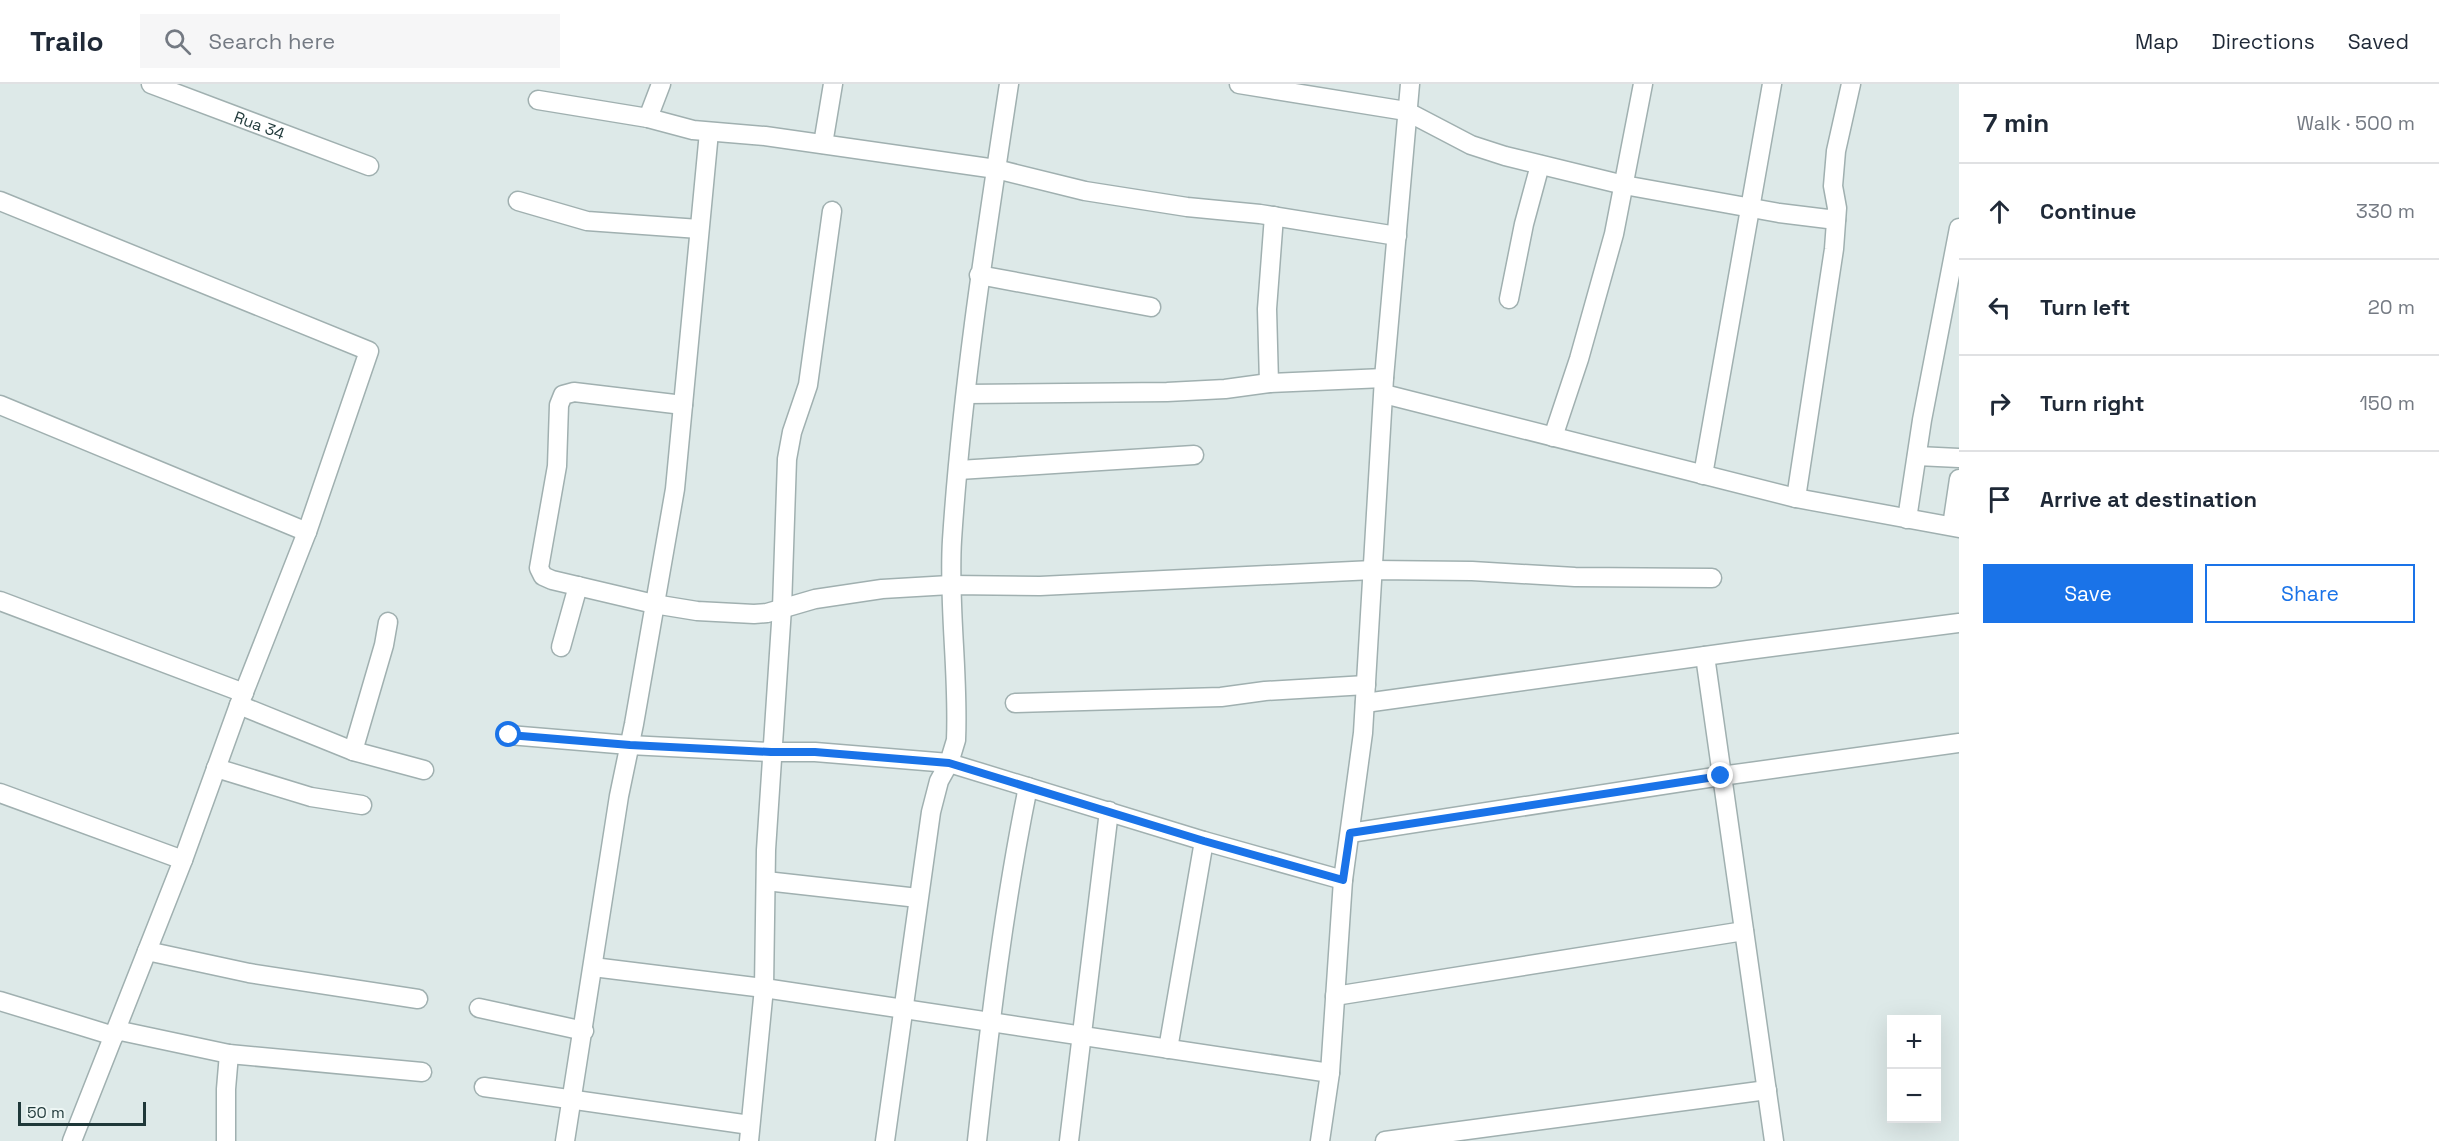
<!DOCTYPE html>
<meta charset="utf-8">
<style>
body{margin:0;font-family:"Space Grotesk",sans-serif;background:#f6f6f7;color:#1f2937}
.controls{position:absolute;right:18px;bottom:18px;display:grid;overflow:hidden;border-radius:0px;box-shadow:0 6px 24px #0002}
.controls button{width:54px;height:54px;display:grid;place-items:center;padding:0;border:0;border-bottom:2px solid #e0e1e3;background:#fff;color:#1f2937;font:30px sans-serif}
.scale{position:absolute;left:18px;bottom:15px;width:128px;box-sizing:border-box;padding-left:6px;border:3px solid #1f3839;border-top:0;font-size:16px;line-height:21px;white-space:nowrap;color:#1f3839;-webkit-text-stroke:4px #edf6f4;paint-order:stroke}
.stop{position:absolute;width:18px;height:18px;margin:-14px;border:4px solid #1a73e8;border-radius:50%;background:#fff}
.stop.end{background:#1a73e8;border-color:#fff;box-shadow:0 2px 6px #0008}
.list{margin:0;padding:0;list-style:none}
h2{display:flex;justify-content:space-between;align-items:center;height:78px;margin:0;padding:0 24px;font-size:26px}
h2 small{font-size:20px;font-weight:400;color:#747a83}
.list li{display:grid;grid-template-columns:39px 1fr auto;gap:18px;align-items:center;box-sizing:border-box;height:96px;padding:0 24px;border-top:2px solid #e0e1e3}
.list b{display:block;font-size:22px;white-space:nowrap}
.list em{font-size:20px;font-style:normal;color:#747a83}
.actions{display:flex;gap:12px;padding:18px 24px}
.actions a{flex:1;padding:14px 0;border:2px solid #1a73e8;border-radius:0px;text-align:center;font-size:21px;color:#1a73e8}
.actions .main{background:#1a73e8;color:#fff}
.icon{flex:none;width:33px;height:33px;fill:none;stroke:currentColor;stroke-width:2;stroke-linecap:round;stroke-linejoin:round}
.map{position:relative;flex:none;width:1959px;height:1057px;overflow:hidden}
header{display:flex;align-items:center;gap:36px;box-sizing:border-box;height:84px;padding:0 30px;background:#fff;border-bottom:2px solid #e0e1e3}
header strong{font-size:28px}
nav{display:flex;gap:33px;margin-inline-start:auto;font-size:21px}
.search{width:420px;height:54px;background:#f6f6f7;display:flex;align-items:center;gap:15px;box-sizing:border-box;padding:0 21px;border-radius:0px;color:#747a83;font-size:22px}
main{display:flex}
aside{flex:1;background:#fff}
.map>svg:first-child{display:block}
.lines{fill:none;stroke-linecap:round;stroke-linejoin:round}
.minor-casing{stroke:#a0b0b0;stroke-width:21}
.minor{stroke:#fff;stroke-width:18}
.route{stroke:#1a73e8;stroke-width:8}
.labels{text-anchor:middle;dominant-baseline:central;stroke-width:4.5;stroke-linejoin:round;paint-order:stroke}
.street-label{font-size:16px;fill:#1f3839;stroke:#edf6f4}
</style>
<header>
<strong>Trailo</strong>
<div class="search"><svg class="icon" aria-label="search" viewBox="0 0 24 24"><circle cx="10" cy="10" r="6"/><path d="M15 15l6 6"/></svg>Search here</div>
<nav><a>Map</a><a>Directions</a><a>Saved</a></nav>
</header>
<main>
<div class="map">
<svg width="1959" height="1057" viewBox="0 0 1959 1057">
<rect width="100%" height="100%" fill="#dde9e8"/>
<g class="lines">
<defs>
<g id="minor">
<path id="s1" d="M 151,0 L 369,82"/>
<path d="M 1239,0 L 1406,27 L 1471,61 L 1505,72 L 1624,101 L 1779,129 L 1836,136"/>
<path d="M 538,16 L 648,34 L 693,46 L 765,52 L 996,85 L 1085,107 L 1187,123 L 1260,130 L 1397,152"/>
<path d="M 648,34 L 661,0"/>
<path d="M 823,60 L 833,0"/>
<path d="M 0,117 L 369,267 L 307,448 L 239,621 L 183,776 L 72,1057"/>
<path d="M 518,117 L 587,137 L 699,145"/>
<path d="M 979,191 L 1151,223"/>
<path d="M 1509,215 L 1524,140 L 1540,81"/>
<path d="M 1269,299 L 1267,225 L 1274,132"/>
<path d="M 966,310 L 1167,308 L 1225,305 L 1269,299 L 1384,294"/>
<path d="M 1384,310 L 1796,414 L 1959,444"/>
<path d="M 0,321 L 307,448"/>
<path d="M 683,321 L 574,308 L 563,311 L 559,321 L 557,382 L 539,484 L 543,492 L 552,496 L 654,520 L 697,527 L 754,530 L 767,529 L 815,515 L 882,505 L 950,501 L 1040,502 L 1373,486 L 1472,487 L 1575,493 L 1712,494"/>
<path d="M 1553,353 L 1579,275 L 1614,150 L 1643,0"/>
<path d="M 1917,372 L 1959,374"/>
<path d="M 959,386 L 1194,371"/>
<path d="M 1703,391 L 1772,0"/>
<path d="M 1796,414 L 1834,165 L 1837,124 L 1833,102 L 1836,67 L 1851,0"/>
<path d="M 1907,435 L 1922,336 L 1959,144"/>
<path d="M 1952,442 L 1959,395"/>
<path d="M 0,517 L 244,609"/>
<path d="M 561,563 L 578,502"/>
<path d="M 1705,572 L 1774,1057"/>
<path d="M 1015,619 L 1221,613 L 1265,607 L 1366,601"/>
<path d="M 1365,619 L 1748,566 L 1959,539"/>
<path d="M 239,621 L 353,667 L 424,686"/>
<path d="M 509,651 L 629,661 L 771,668 L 815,668 L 949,679 L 1204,757 L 1343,796"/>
<path d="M 353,667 L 384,561 L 388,538"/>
<path d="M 216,684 L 311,713 L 362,721"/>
<path d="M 0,709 L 183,776"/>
<path d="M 1350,749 L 1721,692 L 1959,659"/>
<path d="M 766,797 L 918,814"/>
<path d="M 147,867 L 249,889 L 418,915"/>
<path d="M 593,883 L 764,904 L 1330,989"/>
<path d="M 1335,912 L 1744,847"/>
<path d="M 0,917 L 114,952"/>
<path d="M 479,924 L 584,947"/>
<path d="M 116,946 L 229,970 L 422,988"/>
<path d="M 1168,965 L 1204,757"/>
<path d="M 484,1003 L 750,1041"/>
<path d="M 226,1057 L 226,1005 L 229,970"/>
<path d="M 565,1057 L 619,712 L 634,640 L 675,405 L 709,48"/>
<path d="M 749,1057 L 764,904 L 766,766 L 782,524 L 787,375 L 792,348 L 808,301 L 832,127"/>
<path d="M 885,1057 L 931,728 L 939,697 L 949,679 L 956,656 C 959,589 948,523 952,456 C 962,303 986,151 1009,0"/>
<path d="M 977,1057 C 990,938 1004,820 1028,703"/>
<path d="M 1069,1057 L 1109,727"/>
<path d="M 1320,1057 L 1330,989 L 1343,796 L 1363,649 L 1384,294 L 1410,0"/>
<path d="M 1385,1057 L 1767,1006"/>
</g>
</defs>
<use href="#minor" class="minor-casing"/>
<use href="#minor" class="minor"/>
</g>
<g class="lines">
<path class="route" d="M 509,651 L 630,661 L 771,668 L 815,668 L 949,679 L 1204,757 L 1343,796 L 1350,749 L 1721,692"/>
</g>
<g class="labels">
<g class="street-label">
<text stroke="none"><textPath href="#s1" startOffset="116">Rua 34</textPath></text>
</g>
</g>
</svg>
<div class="controls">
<button>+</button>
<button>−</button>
</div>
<div class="scale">50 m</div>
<div class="stop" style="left:509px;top:651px"></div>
<div class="stop end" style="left:1721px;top:692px"></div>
</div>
<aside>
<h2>7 min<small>Walk · 500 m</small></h2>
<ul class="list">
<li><svg class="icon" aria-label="ahead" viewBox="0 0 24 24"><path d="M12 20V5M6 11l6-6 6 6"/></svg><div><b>Continue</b></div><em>330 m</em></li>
<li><svg class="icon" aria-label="left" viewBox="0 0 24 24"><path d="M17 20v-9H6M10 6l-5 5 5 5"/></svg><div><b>Turn left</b></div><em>20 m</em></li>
<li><svg class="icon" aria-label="right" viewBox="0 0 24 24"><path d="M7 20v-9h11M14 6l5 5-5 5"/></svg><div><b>Turn right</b></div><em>150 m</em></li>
<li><svg class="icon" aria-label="arrive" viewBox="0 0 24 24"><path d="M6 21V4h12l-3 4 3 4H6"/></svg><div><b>Arrive at destination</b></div></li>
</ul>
<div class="actions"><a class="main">Save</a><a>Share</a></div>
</aside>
</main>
